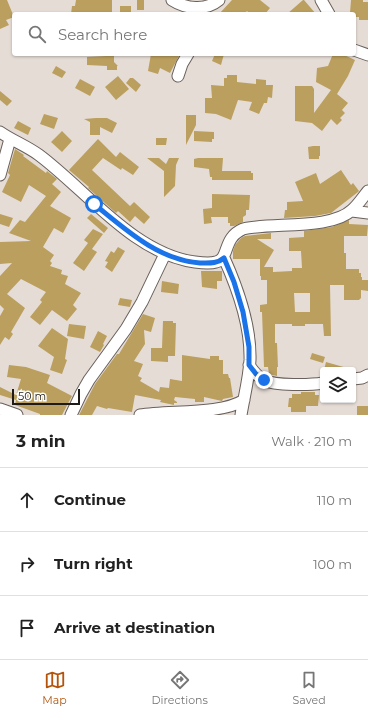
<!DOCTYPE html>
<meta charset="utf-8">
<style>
body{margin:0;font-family:Montserrat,sans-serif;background:#f6f6f6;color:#222}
.controls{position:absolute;right:12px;bottom:12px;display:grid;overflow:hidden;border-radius:4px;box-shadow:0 1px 3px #0004}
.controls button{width:36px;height:36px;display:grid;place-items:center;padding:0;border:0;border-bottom:1px solid #e0e0e0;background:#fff;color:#222;font:20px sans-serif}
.scale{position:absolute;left:12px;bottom:10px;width:68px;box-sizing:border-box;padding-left:4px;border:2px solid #1e1a18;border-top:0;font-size:11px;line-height:14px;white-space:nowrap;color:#1e1a18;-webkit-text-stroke:3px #fff;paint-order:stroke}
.stop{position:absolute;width:12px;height:12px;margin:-9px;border:3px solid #1a73e8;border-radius:50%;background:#fff}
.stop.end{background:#1a73e8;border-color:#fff;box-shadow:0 1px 4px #0008}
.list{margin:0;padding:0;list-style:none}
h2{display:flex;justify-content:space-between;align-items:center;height:52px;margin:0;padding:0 16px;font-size:17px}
h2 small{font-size:13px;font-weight:400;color:#767676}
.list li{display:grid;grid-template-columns:26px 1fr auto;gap:12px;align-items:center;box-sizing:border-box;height:64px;padding:0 16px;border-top:1px solid #e0e0e0}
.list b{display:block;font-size:15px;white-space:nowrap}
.list em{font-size:13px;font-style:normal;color:#767676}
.icon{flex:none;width:22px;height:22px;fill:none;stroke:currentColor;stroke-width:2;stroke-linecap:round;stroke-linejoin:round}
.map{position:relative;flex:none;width:368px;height:415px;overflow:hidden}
.search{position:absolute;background:#fff;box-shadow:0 1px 3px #0004;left:12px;right:12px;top:12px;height:44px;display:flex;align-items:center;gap:10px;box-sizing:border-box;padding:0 14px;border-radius:4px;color:#767676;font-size:15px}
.sheet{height:244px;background:#fff}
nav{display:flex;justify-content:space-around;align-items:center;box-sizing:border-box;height:56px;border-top:1px solid #e0e0e0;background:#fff;font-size:11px;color:#767676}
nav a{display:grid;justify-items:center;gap:2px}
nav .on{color:#b45309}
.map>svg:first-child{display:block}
.building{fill:#bb9f5e;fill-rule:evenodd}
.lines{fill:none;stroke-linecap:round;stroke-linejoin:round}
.minor-casing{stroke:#69605b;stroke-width:13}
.minor{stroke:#fff;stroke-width:11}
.route{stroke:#1a73e8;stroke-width:5}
</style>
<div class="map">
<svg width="368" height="415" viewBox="0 0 368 415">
<rect width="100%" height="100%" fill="#e6dcd6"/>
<path class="building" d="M 0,0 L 7,0 L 14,17 L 6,20 L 9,25 L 0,29 Z
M 76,0 L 112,0 L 112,13 L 71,14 L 72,6 L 75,6 Z
M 137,0 L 144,0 L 144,10 L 137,10 Z
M 232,0 L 260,0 L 270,8 L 265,14 L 250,14 L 247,11 L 244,14 L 219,14 Z
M 304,0 L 316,14 L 287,14 L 303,0 Z
M 351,0 L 363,0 L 363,2 L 368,2 L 368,20 L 359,20 L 359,17 L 354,17 L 354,13 L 350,13 Z
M 120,6 L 131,6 L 131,14 L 120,14 Z
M 106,54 L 114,54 L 114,62 L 118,66 L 117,66 L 117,70 L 107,70 L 107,66 L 87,65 L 87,57 L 106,56 Z
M 151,54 L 180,54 L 170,73 L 160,68 L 158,74 L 148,71 Z
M 215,54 L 224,54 L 221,65 L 212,61 Z
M 333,54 L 342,54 L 355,60 L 348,76 L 337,94 L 348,103 L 342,110 L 345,113 L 340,118 L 342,120 L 337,125 L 331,119 L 322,131 L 312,123 L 295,121 L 295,86 L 312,86 L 314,89 L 314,113 L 331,90 L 316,82 L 317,68 L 328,66 Z
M 56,66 L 66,72 L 62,78 L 52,73 Z
M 227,75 L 237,75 L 237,82 L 256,84 L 256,79 L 266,80 L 266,85 L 273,85 L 272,98 L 268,97 L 267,103 L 264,103 L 259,114 L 249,110 L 252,102 L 238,100 L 231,120 L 216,114 L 205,113 L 205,98 L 212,98 L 211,85 L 224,86 L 224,78 L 227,78 Z
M 118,76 L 129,89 L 116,100 L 105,87 Z
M 130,78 L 133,78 L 141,85 L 136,92 L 126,83 Z
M 80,79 L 95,87 L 90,96 L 75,88 Z
M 0,91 L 12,101 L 7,106 L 0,100 Z
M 44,114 L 58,118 L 54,129 L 40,124 Z
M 186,115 L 196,115 L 196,125 L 186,145 Z
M 96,118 L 107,118 L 117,123 L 112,133 L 100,127 L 100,135 L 90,135 L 90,122 L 84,119 Z
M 18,121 L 31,128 L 28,135 L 14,128 Z
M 62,131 L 72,141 L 62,152 L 51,142 Z
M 194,131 L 214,132 L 214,139 L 212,139 L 212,142 L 194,141 Z
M 156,138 L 167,138 L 166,145 L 156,145 Z
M 98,139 L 116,157 L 120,152 L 139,167 L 133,175 L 122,168 L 121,170 L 103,158 L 92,170 L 130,206 L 134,202 L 150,217 L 144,224 L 135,216 L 130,222 L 118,211 L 116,213 L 88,188 L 89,187 L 69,170 Z
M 313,146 L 320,146 L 320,156 L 319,156 L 319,159 L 309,159 L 308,147 Z
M 15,149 L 24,155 L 23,156 L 46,173 L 47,171 L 57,179 L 52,184 L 61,192 L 50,206 L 71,218 L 63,233 L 54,228 L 43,247 L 54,255 L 50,261 L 52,263 L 50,266 L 62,270 L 61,274 L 68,276 L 65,284 L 81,293 L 73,305 L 77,309 L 67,321 L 52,310 L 40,325 L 30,317 L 42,302 L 40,300 L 46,292 L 21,279 L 7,294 L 25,308 L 11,332 L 13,334 L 9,340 L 5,337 L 0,345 L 0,316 L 4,309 L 0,305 L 0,276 L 12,263 L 0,264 L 0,242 L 31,241 L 9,233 L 20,220 L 25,222 L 46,196 L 29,185 L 21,202 L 2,192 L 10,175 L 8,173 Z
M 147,158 L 159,158 L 166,164 L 169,158 L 179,158 L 176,165 L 175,186 L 164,197 L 164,171 Z
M 198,158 L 223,158 L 222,171 L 251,171 L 251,173 L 253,173 L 253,180 L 212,180 L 212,177 L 210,177 L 209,169 L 194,167 L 194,159 Z
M 341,170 L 351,185 L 353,183 L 359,191 L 358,192 L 331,213 L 315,216 L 284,218 L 285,210 L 287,210 L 287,202 L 303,201 L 295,182 L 316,173 L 320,184 Z
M 212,194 L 250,195 L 249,210 L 246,210 L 246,215 L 243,217 L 243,222 L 234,226 L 230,226 L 230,223 L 228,223 L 228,217 L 211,217 L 212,223 L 204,224 L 203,209 L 212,208 Z
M 0,214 L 13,218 L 9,227 L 0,224 Z
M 91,214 L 108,228 L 104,233 L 87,218 Z
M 349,220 L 349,224 L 368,225 L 367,236 L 344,236 L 344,253 L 346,253 L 346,269 L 359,269 L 359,273 L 361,273 L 361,277 L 362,277 L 362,280 L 368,280 L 368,291 L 361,290 L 361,298 L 359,300 L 344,300 L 344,285 L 330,285 L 331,336 L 324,336 L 323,324 L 305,324 L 305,326 L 292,326 L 292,324 L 275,324 L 275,343 L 277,343 L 278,367 L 277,367 L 277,376 L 269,374 L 268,367 L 264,367 L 262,312 L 260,312 L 260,305 L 267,304 L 267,280 L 261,280 L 261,276 L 260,276 L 260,259 L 233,259 L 233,251 L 235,245 L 241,238 L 245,236 L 271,233 L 271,239 L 257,239 L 274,250 L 264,267 L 273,267 L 273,272 L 292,271 L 292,268 L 302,268 L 301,251 L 289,251 L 289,238 L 304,237 L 304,231 L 332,227 ZM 294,293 L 310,293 L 310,312 L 295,312 Z
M 93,229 L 103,234 L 92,249 L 97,252 L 84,271 L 73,263 L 88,243 L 84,240 Z
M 118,247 L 125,251 L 112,272 L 105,267 L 108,262 L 105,261 L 111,251 L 114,253 Z
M 201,271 L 222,271 L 222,281 L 217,281 L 217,289 L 202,287 Z
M 162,281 L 179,284 L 178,294 L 161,292 Z
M 120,298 L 132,300 L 130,307 L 118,305 Z
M 143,314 L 155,318 L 151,332 L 144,330 L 145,344 L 134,361 L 143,364 L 138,376 L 142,378 L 140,381 L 159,392 L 160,387 L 169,388 L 170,379 L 182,381 L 182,355 L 210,359 L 210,356 L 219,356 L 219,360 L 223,360 L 223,374 L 228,374 L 229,378 L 230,378 L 233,397 L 223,399 L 222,401 L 204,397 L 204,402 L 195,402 L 195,399 L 175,397 L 174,400 L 177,402 L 177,403 L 174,403 L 174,405 L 160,402 L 161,400 L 135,395 L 132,412 L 108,408 L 107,409 L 97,406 L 92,415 L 79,415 L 95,384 L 117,354 L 119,354 Z
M 163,321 L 173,321 L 173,323 L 176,323 L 175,356 L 168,356 L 168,362 L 151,361 L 151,348 L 162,348 Z
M 69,324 L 86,326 L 84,339 L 67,336 Z
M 52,328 L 68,339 L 65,359 L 67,360 L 62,374 L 50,370 L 54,357 L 38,346 Z
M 98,331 L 107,336 L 103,344 L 104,345 L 100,352 L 90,347 Z
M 312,353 L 325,357 L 323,363 L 310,359 Z
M 326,362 L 347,368 L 346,370 L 324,370 Z
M 9,365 L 26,367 L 50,375 L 47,383 L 72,396 L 62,415 L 40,415 L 40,414 L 15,405 L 16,400 L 0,395 L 0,387 L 16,395 L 21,379 L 7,377 Z
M 301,392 L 315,392 L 315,395 L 319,395 L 318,406 L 306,406 L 306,412 L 291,412 L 291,407 L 288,407 L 289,398 L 292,398 L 292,394 L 301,394 Z
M 357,406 L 368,406 L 368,415 L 357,415 Z"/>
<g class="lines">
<defs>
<path id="minor" d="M 172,0 C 186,9 206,11 219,0
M 321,0 L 329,14
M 354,50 L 368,55
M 178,76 L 182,64 L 188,54
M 0,132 C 13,141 27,146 39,155 C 86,190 134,254 195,262 C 202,263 210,264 216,262 C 230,259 222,238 243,229 C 272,222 331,230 352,210 C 358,205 363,197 368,191
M 0,175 L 10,139
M 352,211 L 368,213
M 224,258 C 238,289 251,325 250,360 C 249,378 244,397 241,415
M 249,365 C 253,371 258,377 264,380 C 275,386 311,385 323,383
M 353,379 L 362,378 L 368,375
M 0,409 L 17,415
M 71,415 L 81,394 L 89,380 L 126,329 L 142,302 L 165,254
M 140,415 C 169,410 221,415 244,400"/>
</defs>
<use href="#minor" class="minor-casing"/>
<use href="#minor" class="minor"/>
</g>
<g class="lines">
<path class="route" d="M 94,204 C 125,229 158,260 200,263 C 209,263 217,264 224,258 L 234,282 L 243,312 L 249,347 L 249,365 L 256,374 L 264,380"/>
</g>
</svg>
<div class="controls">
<button><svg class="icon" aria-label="layers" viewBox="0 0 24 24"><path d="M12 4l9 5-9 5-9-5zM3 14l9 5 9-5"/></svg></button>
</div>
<div class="scale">50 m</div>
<div class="stop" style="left:94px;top:204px"></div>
<div class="stop end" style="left:264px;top:380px"></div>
<div class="search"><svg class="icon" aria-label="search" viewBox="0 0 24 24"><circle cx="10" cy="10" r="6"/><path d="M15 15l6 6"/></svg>Search here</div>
</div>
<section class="sheet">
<h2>3 min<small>Walk · 210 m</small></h2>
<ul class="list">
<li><svg class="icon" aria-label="ahead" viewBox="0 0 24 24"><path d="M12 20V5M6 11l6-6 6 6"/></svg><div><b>Continue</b></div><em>110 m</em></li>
<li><svg class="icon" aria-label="right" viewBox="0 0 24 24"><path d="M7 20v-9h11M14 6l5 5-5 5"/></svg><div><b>Turn right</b></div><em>100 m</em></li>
<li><svg class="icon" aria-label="arrive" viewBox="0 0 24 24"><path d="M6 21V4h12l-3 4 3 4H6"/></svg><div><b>Arrive at destination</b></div></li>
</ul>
</section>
<nav>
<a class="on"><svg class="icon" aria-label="map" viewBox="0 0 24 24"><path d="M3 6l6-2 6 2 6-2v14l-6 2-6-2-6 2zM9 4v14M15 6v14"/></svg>Map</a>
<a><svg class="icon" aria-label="directions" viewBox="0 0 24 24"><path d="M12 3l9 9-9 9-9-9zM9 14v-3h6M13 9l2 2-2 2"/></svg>Directions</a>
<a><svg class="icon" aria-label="saved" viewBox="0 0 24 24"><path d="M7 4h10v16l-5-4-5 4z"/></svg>Saved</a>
</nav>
